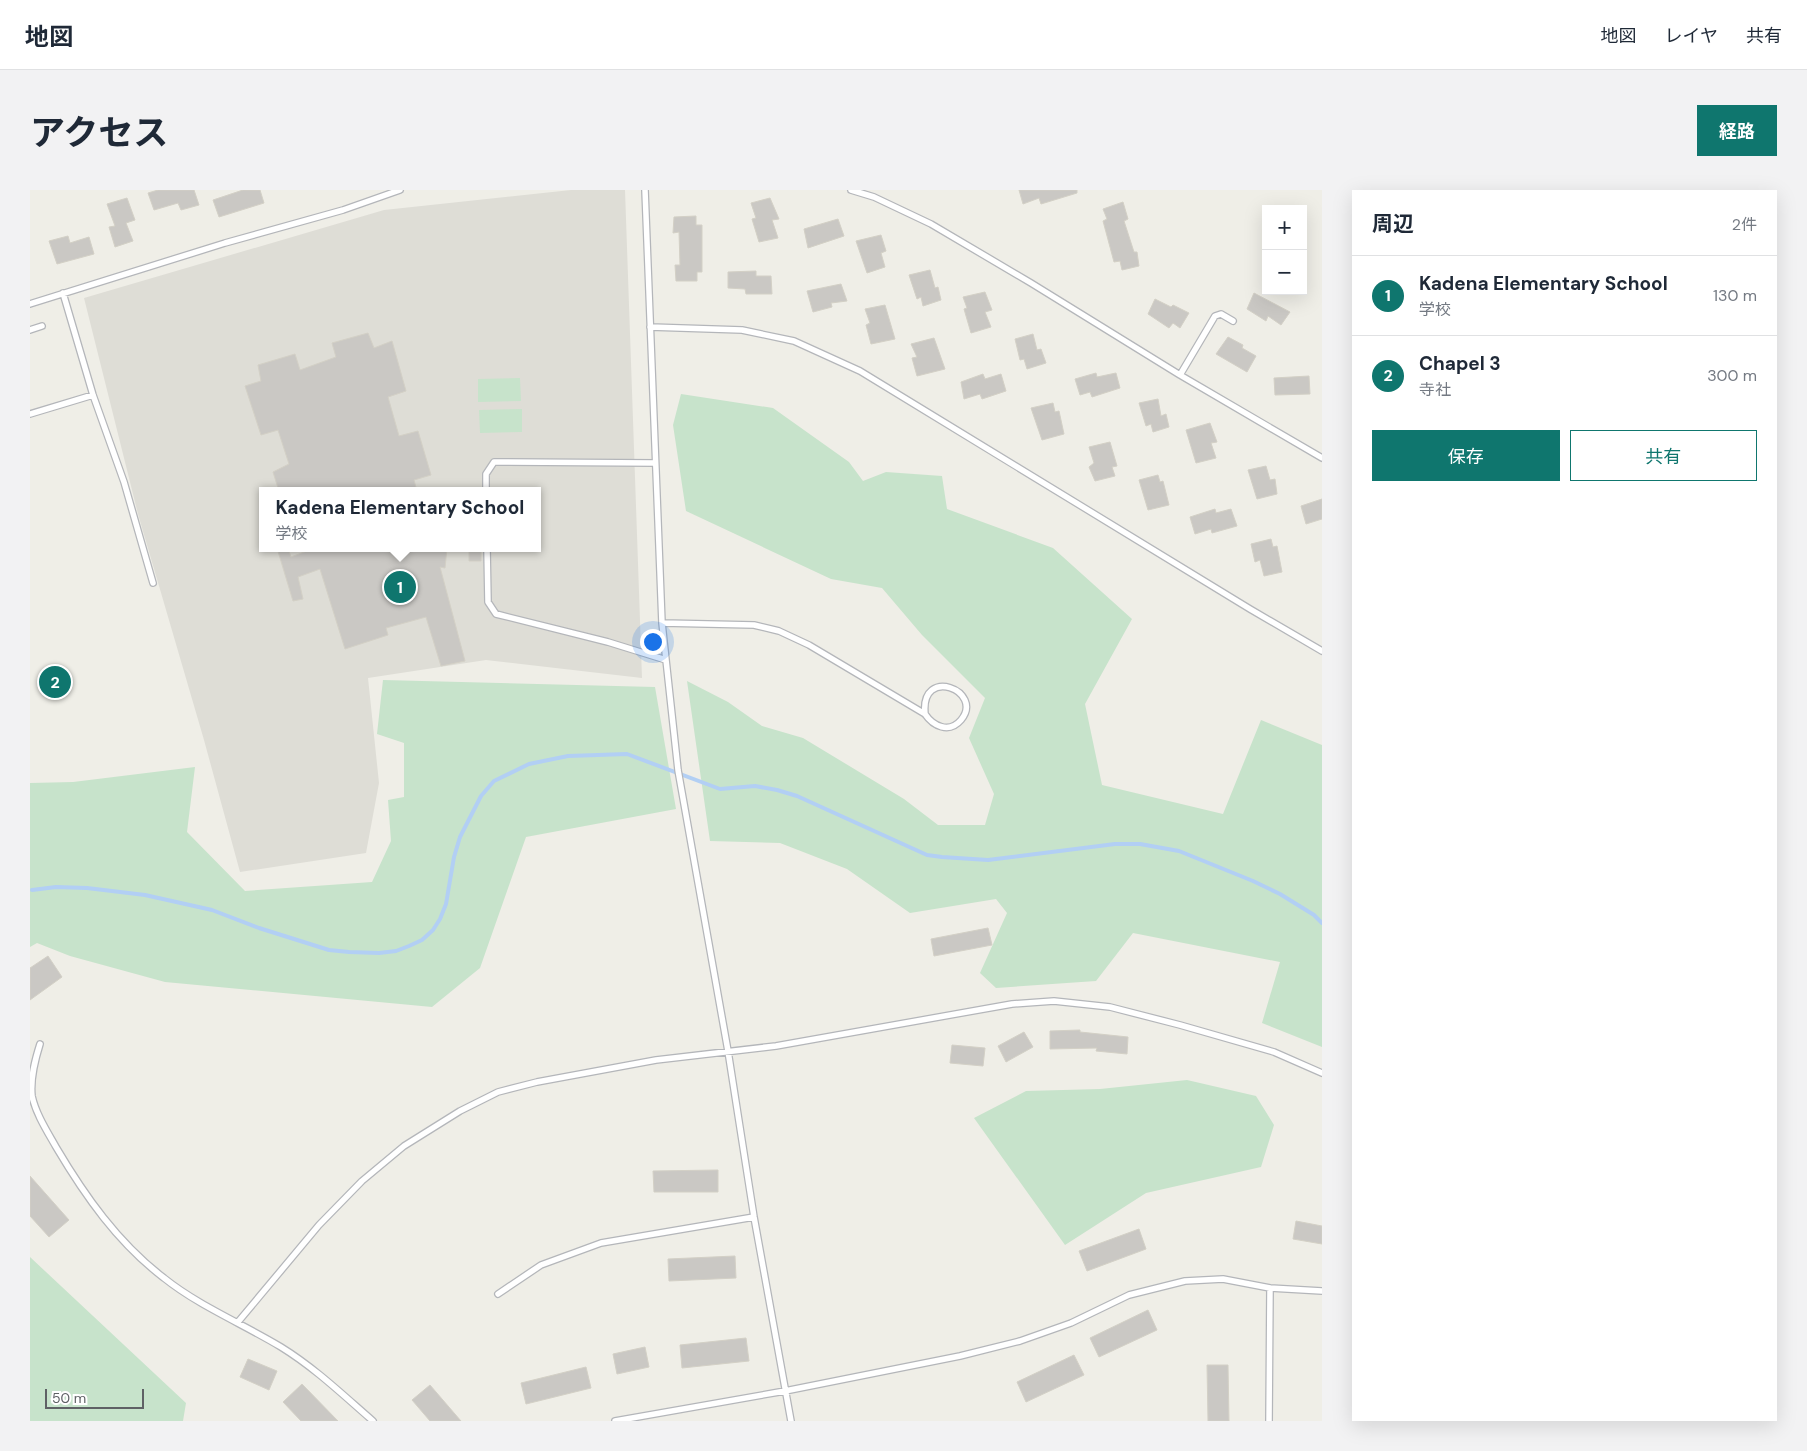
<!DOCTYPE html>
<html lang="ja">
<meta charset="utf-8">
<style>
body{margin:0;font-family:"DM Sans","Noto Sans JP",sans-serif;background:#f2f2f3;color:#1f2937}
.controls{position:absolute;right:15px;top:15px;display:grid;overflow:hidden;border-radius:0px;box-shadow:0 5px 20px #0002}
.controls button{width:45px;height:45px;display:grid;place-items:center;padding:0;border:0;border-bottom:1px solid #e0e1e3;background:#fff;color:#1f2937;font:25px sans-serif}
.scale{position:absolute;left:15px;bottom:12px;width:99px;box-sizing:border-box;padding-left:5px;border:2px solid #5f6165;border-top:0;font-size:14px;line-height:18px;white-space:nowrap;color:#5f6165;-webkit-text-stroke:4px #fff;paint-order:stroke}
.you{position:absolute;left:622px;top:451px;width:18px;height:18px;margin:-12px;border:4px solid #fff;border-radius:50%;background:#1a73e8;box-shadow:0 0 0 8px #1a73e833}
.badge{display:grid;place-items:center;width:32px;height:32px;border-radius:50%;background:#0f766e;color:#fff;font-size:16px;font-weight:700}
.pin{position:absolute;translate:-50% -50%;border:2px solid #fff;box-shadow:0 1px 5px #0006}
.popup{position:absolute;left:229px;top:297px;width:282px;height:65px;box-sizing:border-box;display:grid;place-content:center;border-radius:0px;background:#fff;filter:drop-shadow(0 1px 4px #0005);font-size:16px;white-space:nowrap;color:#747a83}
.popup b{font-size:19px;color:#1f2937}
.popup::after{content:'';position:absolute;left:50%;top:100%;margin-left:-10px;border:10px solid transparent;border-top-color:#fff}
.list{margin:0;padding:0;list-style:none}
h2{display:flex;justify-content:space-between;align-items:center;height:65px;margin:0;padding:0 20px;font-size:21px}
h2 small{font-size:16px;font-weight:400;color:#747a83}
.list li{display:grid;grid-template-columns:32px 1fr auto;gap:15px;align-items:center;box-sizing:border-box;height:80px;padding:0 20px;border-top:1px solid #e0e1e3}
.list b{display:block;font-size:19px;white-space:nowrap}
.list p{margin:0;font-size:16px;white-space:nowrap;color:#747a83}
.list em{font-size:16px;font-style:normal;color:#747a83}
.actions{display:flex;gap:10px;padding:15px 20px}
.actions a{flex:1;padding:11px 0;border:1px solid #0f766e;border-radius:0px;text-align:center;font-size:18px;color:#0f766e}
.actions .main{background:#0f766e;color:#fff}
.map{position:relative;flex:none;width:1292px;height:1231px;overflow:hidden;border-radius:0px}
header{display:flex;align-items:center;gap:30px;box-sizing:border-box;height:70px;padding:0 25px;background:#fff;border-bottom:1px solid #e0e1e3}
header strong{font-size:24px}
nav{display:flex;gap:28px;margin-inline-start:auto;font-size:18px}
.intro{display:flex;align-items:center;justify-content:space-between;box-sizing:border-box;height:120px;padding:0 30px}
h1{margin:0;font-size:35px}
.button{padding:12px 22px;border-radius:0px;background:#0f766e;color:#fff;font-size:18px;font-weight:700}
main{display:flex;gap:30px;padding:0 30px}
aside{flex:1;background:#fff;border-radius:0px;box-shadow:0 5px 20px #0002}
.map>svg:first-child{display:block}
.education{fill:#deddd6;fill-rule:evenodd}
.green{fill:#c7e3cb}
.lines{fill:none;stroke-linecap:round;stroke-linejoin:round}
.stream{stroke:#b2cff4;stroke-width:4}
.building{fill:#cac8c4;stroke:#d3d0c6}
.lane-casing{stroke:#b4b6ba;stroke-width:8}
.lane{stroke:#fff;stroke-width:5.5}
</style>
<header>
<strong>地図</strong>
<nav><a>地図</a><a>レイヤ</a><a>共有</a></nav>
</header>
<div class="intro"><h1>アクセス</h1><a class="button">経路</a></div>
<main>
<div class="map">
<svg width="1292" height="1231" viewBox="0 0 1292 1231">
<rect width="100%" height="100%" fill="#efeee7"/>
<path class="education" d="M 541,0 L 595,0 L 612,488 L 456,470 L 338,488 L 349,593 L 336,663 L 210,682 L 174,550 L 108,324 L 54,108 L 354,20 ZM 232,301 L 508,301 L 508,358 L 232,358 Z"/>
<path class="green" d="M 490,188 L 491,211 L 448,212 L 448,189 Z
M 651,204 L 743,218 L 819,272 L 833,291 L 856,282 L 912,286 L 917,319 L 1023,358 L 1102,429 L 1055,514 L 1072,595 L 1193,624 L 1231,530 L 1292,555 L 1292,857 L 1232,833 L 1250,772 L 1103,743 L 1066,791 L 966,798 L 950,783 L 977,723 L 966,709 L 880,723 L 817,679 L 750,653 L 680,651 L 657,491 L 698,512 L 732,536 L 773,548 L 874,609 L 908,635 L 955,635 L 964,604 L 939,548 L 955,508 L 892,445 L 852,398 L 801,389 L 656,321 L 643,235 Z
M 492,219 L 492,242 L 450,243 L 449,220 Z
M 353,490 L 625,497 L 646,619 L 496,647 L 450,778 L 402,817 L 135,792 L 40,766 L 7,753 L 0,757 L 0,593 L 43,592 L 165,577 L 157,642 L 215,701 L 342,692 L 361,651 L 358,610 L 374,607 L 374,553 L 347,544 Z
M 1157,890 L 1226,906 L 1244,935 L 1231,977 L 1116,1003 L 1035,1055 L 944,928 L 996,901 L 1070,899 Z
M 0,1067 L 156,1213 L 153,1231 L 0,1231 Z"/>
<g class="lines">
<path class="stream" d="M 2,700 L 26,697 L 57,698 L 115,705 L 182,720 L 229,738 L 299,760 L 319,762 L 349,763 L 366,761 L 379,756 L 392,750 L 403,740 L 410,729 L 416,714 L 424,667 L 430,647 L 451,606 L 464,591 L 499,574 L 538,566 L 597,564 L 690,599 L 725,596 L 747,600 L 767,606 L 897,665 L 912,667 L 958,670 L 1085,654 L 1110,654 L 1149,661 L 1223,691 L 1250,704 L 1284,725 L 1292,733"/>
</g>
<path class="building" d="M 128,0 L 164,0 L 169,15 L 151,20 L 148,13 L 124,20 L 118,3 Z
M 213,0 L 230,0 L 234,13 L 189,27 L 183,10 Z
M 989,0 L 1047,0 L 1047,3 L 1011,14 L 1009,8 L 993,14 Z
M 97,8 L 105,30 L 96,33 L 103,51 L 85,57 L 79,37 L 85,36 L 77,14 Z
M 740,8 L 749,29 L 742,30 L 748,48 L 729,52 L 722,29 L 726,28 L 721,13 Z
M 1093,12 L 1098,29 L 1094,31 L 1104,62 L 1107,62 L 1109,76 L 1092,80 L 1090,71 L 1084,72 L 1073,31 L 1077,29 L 1073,19 Z
M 666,26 L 666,35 L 672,35 L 672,82 L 667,82 L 667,91 L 646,91 L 645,75 L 650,75 L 649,42 L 643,43 L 644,27 Z
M 808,29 L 814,46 L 778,58 L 774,39 Z
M 851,45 L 856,61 L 851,63 L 855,77 L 837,83 L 826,51 Z
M 38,46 L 40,53 L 59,47 L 64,64 L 27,74 L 19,51 Z
M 900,80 L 905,98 L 908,97 L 911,110 L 893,116 L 891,107 L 887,109 L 879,85 Z
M 726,81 L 726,86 L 741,86 L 742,104 L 716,104 L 715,99 L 698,98 L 698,82 Z
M 811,94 L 817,111 L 801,113 L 802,117 L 783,122 L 777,101 Z
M 955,102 L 962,120 L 955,122 L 961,137 L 941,143 L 934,119 L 937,118 L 933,107 Z
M 1224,103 L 1260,122 L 1251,135 L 1238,126 L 1236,131 L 1217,119 Z
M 1125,109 L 1141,117 L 1143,115 L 1159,123 L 1150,138 L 1143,133 L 1139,138 L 1118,124 Z
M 855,115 L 865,149 L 841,154 L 836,135 L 840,133 L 835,119 Z
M 338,143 L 344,158 L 362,151 L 376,201 L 358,207 L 369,246 L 388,241 L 401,285 L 384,290 L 387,301 L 249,301 L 243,282 L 259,274 L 248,240 L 231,245 L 215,196 L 231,191 L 228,175 L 265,164 L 270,180 L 306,167 L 302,153 Z
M 1003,144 L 1007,160 L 1011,159 L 1016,173 L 997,179 L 994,169 L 990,170 L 985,149 Z
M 1198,147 L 1213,155 L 1212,158 L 1226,166 L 1217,182 L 1186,164 Z
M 904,148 L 915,179 L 887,186 L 882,168 L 887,167 L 881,154 Z
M 1066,183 L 1067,187 L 1086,183 L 1090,198 L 1062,207 L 1060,202 L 1050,205 L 1045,189 Z
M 953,184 L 955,189 L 971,184 L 976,201 L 952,209 L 950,204 L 934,209 L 931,192 Z
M 1279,186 L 1280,204 L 1245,205 L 1244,188 Z
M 1128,209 L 1131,226 L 1136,224 L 1139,237 L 1123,242 L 1121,234 L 1116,236 L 1109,213 Z
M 1023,213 L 1025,222 L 1029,221 L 1034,244 L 1012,250 L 1001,218 Z
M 1180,233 L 1187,252 L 1181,253 L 1186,268 L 1166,273 L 1156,240 Z
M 1080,252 L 1087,276 L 1082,277 L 1085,286 L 1065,291 L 1059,277 L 1064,273 L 1059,257 Z
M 1236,276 L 1240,290 L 1245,289 L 1247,304 L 1227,309 L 1218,280 Z
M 1128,285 L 1130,292 L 1133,291 L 1139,315 L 1118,320 L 1109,290 Z
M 1292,309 L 1292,329 L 1276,334 L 1271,316 Z
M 1185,319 L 1186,323 L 1201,319 L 1207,336 L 1182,343 L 1181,339 L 1165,344 L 1160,327 Z
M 1241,349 L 1243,357 L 1247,356 L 1252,382 L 1234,386 L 1230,370 L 1225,372 L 1221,354 Z
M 247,358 L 258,358 L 261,367 L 285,358 L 417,358 L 415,378 L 410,377 L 435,471 L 411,476 L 396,427 L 356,438 L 358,445 L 315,459 L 290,379 L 268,387 L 273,409 L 263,411 Z
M 439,358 L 451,358 L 451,371 L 439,371 Z
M 958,738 L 962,755 L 904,766 L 901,749 Z
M 18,766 L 32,787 L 0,810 L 0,778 Z
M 1050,840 L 1050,842 L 1098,847 L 1097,864 L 1066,861 L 1067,858 L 1020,859 L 1020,841 Z
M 994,842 L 1003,857 L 976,872 L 968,856 Z
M 922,855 L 955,858 L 953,876 L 920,873 Z
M 688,980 L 688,1002 L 624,1002 L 623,981 Z
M 0,986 L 39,1030 L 19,1047 L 0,1026 Z
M 1266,1031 L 1292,1036 L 1292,1054 L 1263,1049 Z
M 1109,1039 L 1116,1059 L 1057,1081 L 1049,1061 Z
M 705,1066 L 706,1088 L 639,1091 L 638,1069 Z
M 1118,1120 L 1127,1140 L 1069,1167 L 1060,1148 Z
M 716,1148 L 719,1171 L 652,1178 L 650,1155 Z
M 615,1157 L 619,1177 L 587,1184 L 583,1164 Z
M 1044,1165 L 1054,1185 L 996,1212 L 987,1192 Z
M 218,1169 L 247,1181 L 239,1200 L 210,1187 Z
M 1177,1175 L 1198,1175 L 1199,1231 L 1178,1231 Z
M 556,1177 L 561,1198 L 496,1214 L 491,1193 Z
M 272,1194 L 308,1231 L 271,1231 L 253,1212 Z
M 400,1195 L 431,1231 L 400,1231 L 382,1210 Z"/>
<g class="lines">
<defs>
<path id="lane" d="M 615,0 L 632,433 L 648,580 L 698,861 L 724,1027 L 761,1231
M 821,0 L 844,7 L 901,34 L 1001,93 L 1150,185 L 1292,268
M 33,103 L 63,205 L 94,292 L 123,393
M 0,114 L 195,53 L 313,20 L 370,0
M 620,137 L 712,140 L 764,151 L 830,181 L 1220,419 L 1292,461
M 0,140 L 12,136
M 1150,185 L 1185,126 L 1191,124 L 1203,131
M 0,224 L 63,205
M 456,301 L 456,284 L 464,272 L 625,273
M 457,358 L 458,412 L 466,424 L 578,452 L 636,470
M 632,433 L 724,435 L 749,441 L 779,455 L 895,524 C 903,536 919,544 931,530 C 955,501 890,475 895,524
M 10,854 C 5,870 0,888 2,906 C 6,924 17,941 26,957 C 55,1006 88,1053 134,1088 C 169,1116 213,1134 251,1157 C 285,1178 313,1205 343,1231
M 468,1104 L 511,1075 L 571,1053 L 724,1027
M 208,1132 L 289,1035 L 332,991 L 374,956 L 430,921 L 468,902 L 507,892 L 626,870 L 746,856 L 982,814 L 1024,811 L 1080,817 L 1150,835 L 1244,862 L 1292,883
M 585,1231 L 755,1201 L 930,1166 L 990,1151 L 1041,1133 L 1099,1105 L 1155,1091 L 1193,1089 L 1240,1098 L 1292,1101
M 1239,1231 L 1240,1098"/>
</defs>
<use href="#lane" class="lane-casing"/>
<use href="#lane" class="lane"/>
</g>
</svg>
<div class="controls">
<button>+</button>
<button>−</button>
</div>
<div class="scale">50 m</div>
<div class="you"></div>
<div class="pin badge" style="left:370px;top:397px">1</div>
<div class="popup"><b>Kadena Elementary School</b>学校</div>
<div class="pin badge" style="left:25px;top:492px">2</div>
</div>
<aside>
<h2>周辺<small>2件</small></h2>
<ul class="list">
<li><span class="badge">1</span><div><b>Kadena Elementary School</b><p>学校</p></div><em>130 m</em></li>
<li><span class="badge">2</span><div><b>Chapel 3</b><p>寺社</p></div><em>300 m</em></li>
</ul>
<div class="actions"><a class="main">保存</a><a>共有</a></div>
</aside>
</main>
